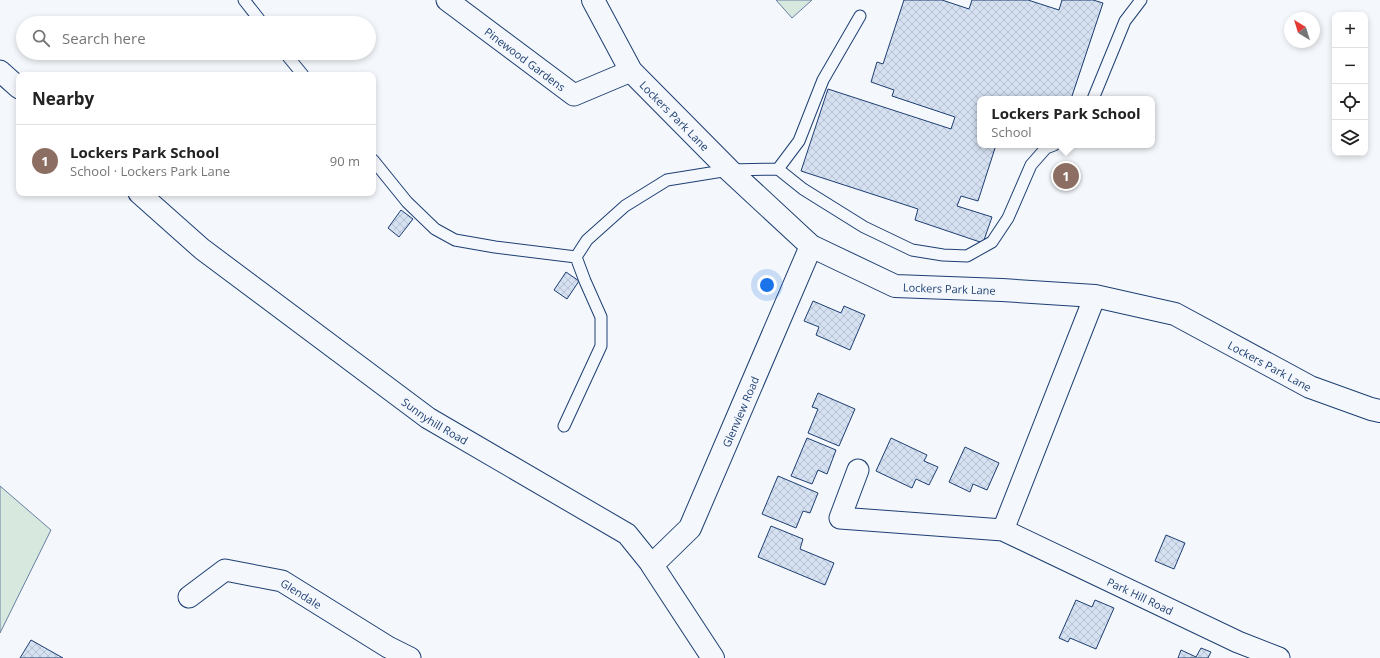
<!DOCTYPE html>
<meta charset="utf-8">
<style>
body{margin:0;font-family:"Open Sans",sans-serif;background:#f2f2f2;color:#222}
.controls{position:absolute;right:12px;top:12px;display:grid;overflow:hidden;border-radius:8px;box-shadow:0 2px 6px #0003}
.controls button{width:36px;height:36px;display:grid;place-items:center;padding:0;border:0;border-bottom:1px solid #e0e0e0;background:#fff;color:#222;font:20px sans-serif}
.compass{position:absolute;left:1284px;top:12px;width:36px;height:36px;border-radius:50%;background:#fff;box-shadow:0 2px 6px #0003;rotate:322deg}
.you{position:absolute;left:767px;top:285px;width:14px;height:14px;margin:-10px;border:3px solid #fff;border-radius:50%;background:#1a73e8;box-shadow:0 0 0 6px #1a73e833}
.badge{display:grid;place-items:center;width:26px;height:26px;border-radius:50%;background:#c62828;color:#fff;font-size:13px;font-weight:700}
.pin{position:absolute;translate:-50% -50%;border:2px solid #fff;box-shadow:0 1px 4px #0006}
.popup{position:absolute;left:977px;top:96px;width:178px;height:52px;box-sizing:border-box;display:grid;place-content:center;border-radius:8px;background:#fff;filter:drop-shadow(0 1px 3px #0005);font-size:13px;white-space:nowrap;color:#767676}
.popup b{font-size:15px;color:#222}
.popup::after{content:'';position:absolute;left:50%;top:100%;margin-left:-8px;border:8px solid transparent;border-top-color:#fff}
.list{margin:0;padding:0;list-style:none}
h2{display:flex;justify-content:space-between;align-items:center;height:52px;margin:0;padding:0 16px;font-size:17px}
h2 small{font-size:13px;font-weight:400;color:#767676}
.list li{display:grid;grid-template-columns:26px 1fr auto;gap:12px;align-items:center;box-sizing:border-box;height:72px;padding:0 16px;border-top:1px solid #e0e0e0}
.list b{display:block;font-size:15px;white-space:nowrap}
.list p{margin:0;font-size:13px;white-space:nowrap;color:#767676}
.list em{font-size:13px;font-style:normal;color:#767676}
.icon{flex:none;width:22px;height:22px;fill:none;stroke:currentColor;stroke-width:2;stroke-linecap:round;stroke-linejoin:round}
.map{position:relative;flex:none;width:1380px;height:658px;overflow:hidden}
.search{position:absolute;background:#fff;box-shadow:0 2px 6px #0003;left:16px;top:16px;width:360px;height:44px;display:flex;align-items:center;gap:10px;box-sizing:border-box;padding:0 14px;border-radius:22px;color:#767676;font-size:15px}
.panel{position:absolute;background:#fff;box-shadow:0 2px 6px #0003;left:16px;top:72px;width:360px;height:124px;border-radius:8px}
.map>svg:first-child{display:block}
.garden{fill:#d7e8df;stroke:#687fa3}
.building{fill:url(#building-cross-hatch);stroke:#1d3f73}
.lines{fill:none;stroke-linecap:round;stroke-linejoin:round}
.service-casing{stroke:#1d3f73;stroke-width:13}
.minor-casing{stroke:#1d3f73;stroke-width:23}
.tertiary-casing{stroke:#1d3f73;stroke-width:24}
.service{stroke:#f4f7fb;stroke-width:11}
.minor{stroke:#f4f7fb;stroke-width:21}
.tertiary{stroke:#f4f7fb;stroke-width:22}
.labels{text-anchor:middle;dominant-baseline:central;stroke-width:3;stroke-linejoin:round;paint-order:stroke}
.street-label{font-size:11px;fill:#1d3f73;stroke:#f4f7fb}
</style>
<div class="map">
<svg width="1380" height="658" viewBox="0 0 1380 658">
<defs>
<pattern id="building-cross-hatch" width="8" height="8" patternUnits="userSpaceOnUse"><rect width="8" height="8" fill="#d5e0f0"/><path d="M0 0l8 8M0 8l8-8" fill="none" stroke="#b6c1d1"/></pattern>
</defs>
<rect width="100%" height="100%" fill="#f4f7fb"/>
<path class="garden" d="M 776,0 L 812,0 L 792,18 Z
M 0,486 L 51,530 L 0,633 Z"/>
<path class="building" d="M 904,0 L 942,0 L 969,9 L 972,0 L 1028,0 L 1059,10 L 1062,0 L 1093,0 L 1103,3 L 1071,99 L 980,99 L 980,145 L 996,145 L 978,201 L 961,196 L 957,206 L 992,217 L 983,243 L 915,220 L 918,209 L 801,171 L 828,89 L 951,129 L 955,117 L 892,96 L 894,90 L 871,82 L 877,62 L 883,64 Z
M 401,210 L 413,219 L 399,237 L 388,228 Z
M 566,272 L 579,281 L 567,299 L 554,290 Z
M 813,301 L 841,313 L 844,306 L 865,315 L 850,350 L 816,335 L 819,327 L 804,321 Z
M 818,393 L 855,409 L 839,446 L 808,433 L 818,409 L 812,407 Z
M 807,438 L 836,450 L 827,474 L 818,470 L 812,484 L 791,476 Z
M 891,438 L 927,455 L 924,461 L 938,467 L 929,485 L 916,479 L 912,488 L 876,471 Z
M 965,447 L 999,463 L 987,490 L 973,484 L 970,492 L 949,482 Z
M 778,476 L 818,493 L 810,513 L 803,511 L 796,528 L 762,514 Z
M 771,526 L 803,539 L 800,549 L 834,563 L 825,585 L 758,557 Z
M 1166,535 L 1185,543 L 1174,569 L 1155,561 Z
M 1076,600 L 1092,607 L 1095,600 L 1114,608 L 1096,649 L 1070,638 L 1068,642 L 1059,638 Z
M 31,640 L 63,658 L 20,658 Z
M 1201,648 L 1211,652 L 1208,658 L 1178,658 L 1181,650 L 1196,657 Z"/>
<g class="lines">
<defs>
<path id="service" d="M 244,0 L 262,23
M 285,53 L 303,75
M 1093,99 L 1125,21 L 1141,0
M 373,160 L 407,202 L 435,229 L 455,240 L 495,247 L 576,257
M 778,169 L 803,189 L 864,227 L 912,250 L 943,255 L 967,256 L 992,242 L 1008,218 L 1031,165 L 1046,148 L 1054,145
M 564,426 L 601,346 L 601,317 L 585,281 L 576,257 L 587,240 L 625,206 L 667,180 L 729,170 L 778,169 L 799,141 L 823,80 L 860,16"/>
<g id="minor">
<path id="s1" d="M 447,0 L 574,95 L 631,71"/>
<path d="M 0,71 L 19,88"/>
<path id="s2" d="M 139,193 L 202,249 L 428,418 L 627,534 L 652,565"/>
<path id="s3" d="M 858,470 L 840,518 L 1003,530 L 1238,642 L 1279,658"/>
<path d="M 1003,530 L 1095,296"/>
<path id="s4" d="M 189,597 L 225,570 L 282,581 L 388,647 L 410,658"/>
</g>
<g id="tertiary">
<path id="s5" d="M 593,0 L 631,71 L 729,170 L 811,246 L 895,286 L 1002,290 L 1095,296 L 1175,314 L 1310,387 L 1371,409 L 1380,411"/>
<path id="s6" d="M 713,658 L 652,565 L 690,528 L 811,246"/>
</g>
</defs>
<use href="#service" class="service-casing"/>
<use href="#minor" class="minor-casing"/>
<use href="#tertiary" class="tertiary-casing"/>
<use href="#service" class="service"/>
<use href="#minor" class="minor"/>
<use href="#tertiary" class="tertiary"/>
</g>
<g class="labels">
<g class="street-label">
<text stroke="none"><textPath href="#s1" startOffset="98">Pinewood Gardens</textPath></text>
<text stroke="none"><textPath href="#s5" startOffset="143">Lockers Park Lane</textPath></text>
<text stroke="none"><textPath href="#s5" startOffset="479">Lockers Park Lane</textPath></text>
<text stroke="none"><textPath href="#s5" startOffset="815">Lockers Park Lane</textPath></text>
<text stroke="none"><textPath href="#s6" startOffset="291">Glenview Road</textPath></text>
<text stroke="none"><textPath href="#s2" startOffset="374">Sunnyhill Road</textPath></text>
<text stroke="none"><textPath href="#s4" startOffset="126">Glendale</textPath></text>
<text stroke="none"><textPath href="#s3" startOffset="367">Park Hill Road</textPath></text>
</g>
</g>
</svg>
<div class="controls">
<button>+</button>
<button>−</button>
<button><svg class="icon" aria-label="locate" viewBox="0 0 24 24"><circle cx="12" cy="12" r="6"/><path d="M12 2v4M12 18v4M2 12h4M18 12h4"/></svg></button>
<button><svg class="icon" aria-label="layers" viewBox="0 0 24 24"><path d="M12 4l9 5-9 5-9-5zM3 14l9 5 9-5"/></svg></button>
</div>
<svg class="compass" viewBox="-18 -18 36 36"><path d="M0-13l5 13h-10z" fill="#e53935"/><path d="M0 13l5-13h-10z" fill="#767676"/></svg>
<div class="you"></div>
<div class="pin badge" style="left:1066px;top:176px;background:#8d6e63">1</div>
<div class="popup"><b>Lockers Park School</b>School</div>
<div class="search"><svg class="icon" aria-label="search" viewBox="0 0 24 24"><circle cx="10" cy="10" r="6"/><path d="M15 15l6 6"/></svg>Search here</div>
<section class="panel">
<h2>Nearby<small></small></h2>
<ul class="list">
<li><span class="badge" style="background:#8d6e63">1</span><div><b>Lockers Park School</b><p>School · Lockers Park Lane</p></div><em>90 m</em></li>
</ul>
</section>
</div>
